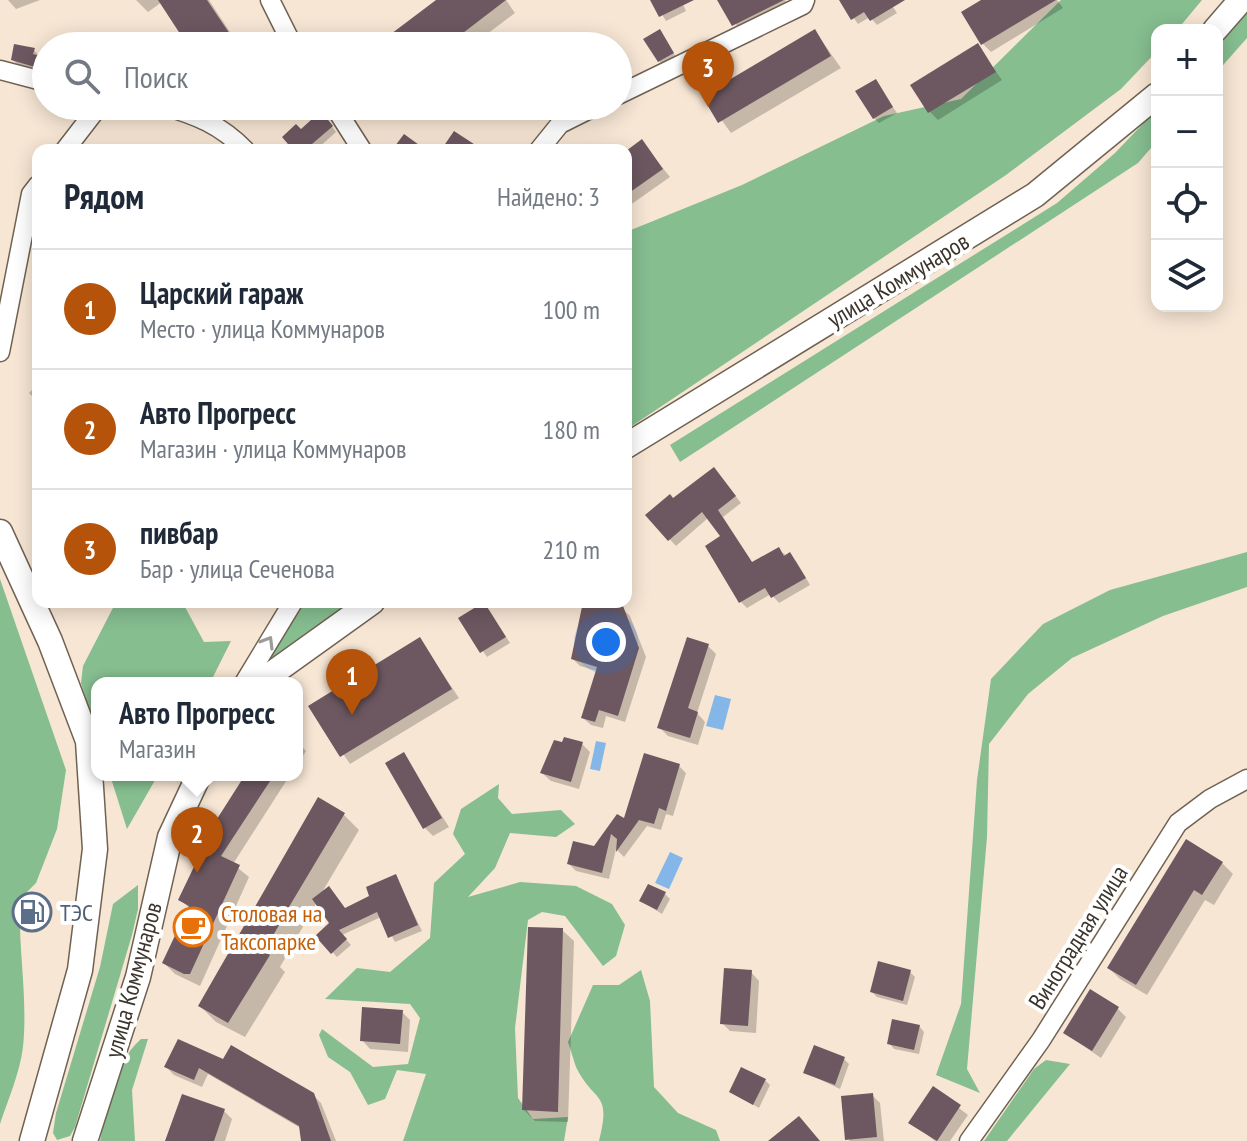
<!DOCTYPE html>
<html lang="ru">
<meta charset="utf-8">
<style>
body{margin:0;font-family:"PT Sans Narrow",sans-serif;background:#f2f2f3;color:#1f2937}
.controls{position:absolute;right:24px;top:24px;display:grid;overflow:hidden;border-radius:16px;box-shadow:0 4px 20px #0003}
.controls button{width:72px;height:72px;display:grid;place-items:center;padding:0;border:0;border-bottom:2px solid #e0e1e3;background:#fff;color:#1f2937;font:40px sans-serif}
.you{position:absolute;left:606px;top:642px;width:28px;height:28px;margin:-20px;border:6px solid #fff;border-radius:50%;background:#1a73e8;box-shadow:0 0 0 12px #1a73e833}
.badge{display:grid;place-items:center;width:52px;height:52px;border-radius:50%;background:#b45309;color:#fff;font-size:26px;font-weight:700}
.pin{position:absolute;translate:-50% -66px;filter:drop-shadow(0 2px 4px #0008)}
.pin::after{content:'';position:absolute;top:42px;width:28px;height:24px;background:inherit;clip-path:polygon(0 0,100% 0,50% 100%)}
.popup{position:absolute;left:91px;top:677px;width:212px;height:104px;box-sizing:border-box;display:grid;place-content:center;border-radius:16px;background:#fff;filter:drop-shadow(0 2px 6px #0005);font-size:26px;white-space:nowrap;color:#747a83}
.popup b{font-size:30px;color:#1f2937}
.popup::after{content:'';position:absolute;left:50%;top:100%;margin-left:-16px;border:16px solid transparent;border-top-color:#fff}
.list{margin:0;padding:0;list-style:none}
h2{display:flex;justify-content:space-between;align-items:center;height:104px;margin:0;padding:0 32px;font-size:34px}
h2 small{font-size:26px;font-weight:400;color:#747a83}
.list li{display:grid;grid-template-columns:52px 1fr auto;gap:24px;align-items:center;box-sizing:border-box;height:120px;padding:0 32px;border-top:2px solid #e0e1e3}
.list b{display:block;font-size:30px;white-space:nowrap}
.list p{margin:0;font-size:26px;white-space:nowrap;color:#747a83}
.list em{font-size:26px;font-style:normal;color:#747a83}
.icon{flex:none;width:44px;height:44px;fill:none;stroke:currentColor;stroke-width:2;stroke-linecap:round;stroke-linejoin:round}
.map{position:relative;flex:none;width:1247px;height:1141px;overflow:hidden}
.search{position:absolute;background:#fff;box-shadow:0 4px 20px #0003;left:32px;top:32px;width:600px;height:88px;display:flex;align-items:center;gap:20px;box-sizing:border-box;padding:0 28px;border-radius:44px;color:#747a83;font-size:30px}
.panel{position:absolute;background:#fff;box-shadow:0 4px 20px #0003;left:32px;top:144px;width:600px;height:464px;border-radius:16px}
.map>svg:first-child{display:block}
.forest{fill:#86be90}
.water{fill:#84b7e8}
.shadow{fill:#0003}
.building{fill:#6d5861}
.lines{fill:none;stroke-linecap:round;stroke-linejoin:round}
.minor-casing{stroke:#706252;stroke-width:21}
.secondary-casing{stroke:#706252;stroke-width:27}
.minor{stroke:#fff;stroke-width:18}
.secondary{stroke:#fff;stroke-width:24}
.oneway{stroke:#9e9a96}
.labels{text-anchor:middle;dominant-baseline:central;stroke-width:8;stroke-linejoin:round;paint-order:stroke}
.street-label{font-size:24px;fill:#3c352e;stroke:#fff}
.service-label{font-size:24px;fill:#4e5e75;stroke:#fff;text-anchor:start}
.food-label{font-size:24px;fill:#c56008;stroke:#fff;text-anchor:start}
</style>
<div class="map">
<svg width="1247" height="1141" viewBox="0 0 1247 1141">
<rect width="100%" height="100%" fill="#f7e6d4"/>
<path class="forest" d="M 1061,0 L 1202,0 L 1177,30 L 1157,30 L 1157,51 L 1121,89 L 1006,175 L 626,430 L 626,232 L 742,185 L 884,116 L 961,99 Z
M 1247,13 L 1247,38 L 1217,72 L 1217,45 Z
M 1157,109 L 1157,141 L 1138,163 L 680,462 L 670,445 L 1057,203 L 1115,153 Z
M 1247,552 L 1247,587 L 1163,616 L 1072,658 L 1028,694 L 989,744 L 987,837 L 967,1069 L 980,1093 L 936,1075 L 961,1004 L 977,780 L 991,679 L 1043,624 L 1110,590 Z
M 0,579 L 66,770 L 57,829 L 36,883 L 20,899 C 18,949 28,998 23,1047 C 20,1072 8,1100 0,1124 Z
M 116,602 L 187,602 L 185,607 L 204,642 L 231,641 L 210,683 L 97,683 L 97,733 L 81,683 L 83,666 Z
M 293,602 L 372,602 L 244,683 Z
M 110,775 L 158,775 L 127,829 Z
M 499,784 L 498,798 L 512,814 L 561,810 L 575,824 L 556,837 L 510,833 L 495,868 L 468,897 L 520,882 L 576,886 L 612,904 L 625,925 L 616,956 L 603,966 L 565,916 L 542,912 L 528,920 L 515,1028 L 518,1098 L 533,1119 L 568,1117 L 564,1141 L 403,1141 L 426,1074 L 397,1070 L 385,1099 L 368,1105 L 350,1072 L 328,1057 L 319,1035 L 322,1029 L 373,1067 L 408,1064 L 420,1018 L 410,1004 L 325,999 L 357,968 L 390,972 L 430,938 L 434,883 L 465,854 L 453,834 L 461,809 Z
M 138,885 L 138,909 L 132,935 L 75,1127 L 70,1136 L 57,1140 L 53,1133 L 56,1113 L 100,967 L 113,904 Z
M 641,970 L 650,1001 L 654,1087 L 678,1113 L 716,1130 L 720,1141 L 599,1141 C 612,1090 594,1104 576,1067 C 573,1059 571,1050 568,1042 L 593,985 L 619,985 Z
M 141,1039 L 148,1039 L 132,1090 L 135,1141 L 100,1141 C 108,1104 112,1065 141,1039 Z
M 1046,1060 L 1070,1064 L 1007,1141 L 984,1141 L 1034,1069 Z"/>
<path class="water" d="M 715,695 L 731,699 L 723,730 L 706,726 Z
M 596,741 L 606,743 L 600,771 L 590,769 Z
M 670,852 L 683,858 L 669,889 L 655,883 Z"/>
<path class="shadow" d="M 8,0 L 40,0 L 16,9 Z
M 136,0 L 209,0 L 239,46 L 190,46 L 162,2 L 148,12 Z
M 439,0 L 506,0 L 515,13 L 471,46 L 379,46 Z
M 653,0 L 681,0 L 686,11 L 666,21 Z
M 719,0 L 785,0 L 790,9 L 742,33 Z
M 847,0 L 898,0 L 891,4 L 897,13 L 877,25 L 870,17 L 858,24 L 843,3 Z
M 985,0 L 1057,0 L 1063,8 L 991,52 L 983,44 Z
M 815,31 L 841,68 L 731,133 L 705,97 Z
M 150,36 L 163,46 L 164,46 L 142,46 Z
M 664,37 L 677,59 L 664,66 L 659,61 Z
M 977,45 L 1002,80 L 938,120 L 930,112 Z
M 34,50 L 45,63 L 43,71 L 18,65 L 13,60 Z
M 875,81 L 897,113 L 879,123 L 874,118 Z
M 231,106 L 247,106 L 238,112 Z
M 270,106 L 290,106 L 280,116 Z
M 433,106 L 448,106 L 445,112 Z
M 326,119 L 336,132 L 316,150 L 296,150 Z
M 642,142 L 670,177 L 626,208 L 626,153 Z
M 38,384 L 38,402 L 29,393 Z
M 720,476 L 741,503 L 723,517 L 753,564 L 778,550 L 796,561 L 810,585 L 779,603 L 771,594 L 747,608 L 741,602 L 723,537 L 708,518 L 676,546 L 648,516 Z
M 585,602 L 622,608 L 630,616 L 646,657 L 625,722 L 606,716 L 603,728 L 591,725 L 583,718 L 597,671 L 580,666 L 573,659 Z
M 489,610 L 510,643 L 487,657 L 461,619 Z
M 420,640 L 459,698 L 350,764 L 311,706 Z
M 708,646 L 716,654 L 697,713 L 705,722 L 698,745 L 668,736 L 660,728 Z
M 297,742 L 306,751 L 297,765 Z
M 582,744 L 590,752 L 579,789 L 551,781 L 542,773 Z
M 403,755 L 449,827 L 433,836 L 425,828 Z
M 679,766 L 686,773 L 673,816 L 666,814 L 661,830 L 647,826 L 624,857 L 616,849 L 609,879 L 576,871 L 569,864 L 595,848 L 625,822 Z
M 245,775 L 290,775 L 233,864 L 249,877 L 200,986 L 175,974 L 164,963 L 190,909 L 181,900 L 202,854 L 192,844 L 211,832 Z
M 343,814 L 359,830 L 321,894 L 346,909 L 372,897 L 396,877 L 422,931 L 395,942 L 381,917 L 342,935 L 351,945 L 337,957 L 317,936 L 332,923 L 317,902 L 280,967 L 285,972 L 245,1037 L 216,1022 L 200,1006 Z
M 1222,863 L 1233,874 L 1214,905 L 1205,900 L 1147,995 L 1120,979 L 1109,968 Z
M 665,894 L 670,899 L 662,914 L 641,901 Z
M 562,930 L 574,941 L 568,1122 L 535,1121 L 524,1110 Z
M 751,972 L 759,981 L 756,1033 L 730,1031 L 722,1023 Z
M 910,972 L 915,977 L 907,1005 L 877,997 L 872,992 Z
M 1117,1008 L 1126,1017 L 1101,1058 L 1065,1033 Z
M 402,1012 L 410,1020 L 408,1052 L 370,1049 L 362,1040 Z
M 919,1026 L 924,1032 L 919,1054 L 894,1049 L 889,1043 Z
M 179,1042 L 312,1094 L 321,1103 L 336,1141 L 304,1141 L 302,1129 L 208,1074 L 202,1087 L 174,1075 L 166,1067 Z
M 844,1059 L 849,1064 L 840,1089 L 806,1073 Z
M 765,1080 L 770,1085 L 759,1108 L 731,1092 Z
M 934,1089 L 968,1115 L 950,1141 L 935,1141 L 911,1122 Z
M 872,1095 L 880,1103 L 884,1141 L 849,1141 Z
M 224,1111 L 232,1119 L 225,1141 L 167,1141 Z"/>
<path class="building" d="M 158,0 L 207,0 L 238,46 L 188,46 Z
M 436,0 L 506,0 L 446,46 L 375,46 Z
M 650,0 L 694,0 L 659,17 Z
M 717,0 L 784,0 L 732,26 Z
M 839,0 L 905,0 L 870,21 L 864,12 L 851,20 Z
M 981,0 L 1056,0 L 981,45 L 961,12 Z
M 660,29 L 674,53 L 658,62 L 643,39 Z
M 815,29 L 831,56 L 718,123 L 702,96 Z
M 978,43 L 996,72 L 928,113 L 910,85 Z
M 14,44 L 35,48 L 33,54 L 40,56 L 38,68 L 11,60 Z
M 876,79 L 893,107 L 873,119 L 855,91 Z
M 321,111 L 333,126 L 305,150 L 293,150 L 282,137 L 296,124 L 301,129 Z
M 454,131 L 483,150 L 441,150 Z
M 404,134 L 426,150 L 392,150 Z
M 642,139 L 663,169 L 626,195 L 626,151 Z
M 714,467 L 736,496 L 718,510 L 752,562 L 779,547 L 784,556 L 790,552 L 806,578 L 771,598 L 765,588 L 739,603 L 705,546 L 720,536 L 702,512 L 668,541 L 645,515 L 670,494 L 673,498 Z
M 484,602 L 506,637 L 480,653 L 458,618 Z
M 583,602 L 623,606 L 639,648 L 618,716 L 599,710 L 595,722 L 581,718 L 597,667 L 571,659 Z
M 420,637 L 452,689 L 340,757 L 308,706 Z
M 687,637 L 709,644 L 688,708 L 698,712 L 690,738 L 657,728 Z
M 564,737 L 583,742 L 571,782 L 540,773 L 554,740 L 562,742 Z
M 404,752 L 442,818 L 423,829 L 385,763 Z
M 644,753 L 680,764 L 666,811 L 659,808 L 654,824 L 639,820 L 616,852 L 617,839 L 611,834 L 602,873 L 567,864 L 573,841 L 594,846 L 617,814 L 624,818 Z
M 245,775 L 274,775 L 221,856 L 240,865 L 190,974 L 184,974 L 162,963 L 189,906 L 178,900 L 202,850 L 190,845 L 198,825 L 210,830 Z
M 318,797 L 345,813 L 280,922 L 282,920 L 264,951 L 270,955 L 228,1023 L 198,1006 Z
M 1186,839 L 1223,862 L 1202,895 L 1194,890 L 1136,985 L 1107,968 Z
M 396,874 L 418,925 L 388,938 L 377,912 L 339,930 L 347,939 L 331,954 L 315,936 L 329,923 L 312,899 L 329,886 L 345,908 L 369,896 L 366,887 Z
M 648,884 L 666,892 L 657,910 L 639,901 Z
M 528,927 L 563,928 L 558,1112 L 522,1110 Z
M 878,961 L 911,970 L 903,1001 L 870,992 Z
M 724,968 L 752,970 L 748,1026 L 720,1024 Z
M 1090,989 L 1119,1007 L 1092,1051 L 1063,1033 Z
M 362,1007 L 403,1010 L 400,1044 L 360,1041 Z
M 892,1019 L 920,1025 L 914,1050 L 887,1044 Z
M 178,1039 L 223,1059 L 231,1045 L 314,1093 L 331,1141 L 301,1141 L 299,1126 L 199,1068 L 194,1080 L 164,1067 Z
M 814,1045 L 845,1057 L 835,1085 L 803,1073 Z
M 741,1067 L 766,1079 L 753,1105 L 729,1092 Z
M 933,1086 L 961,1105 L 937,1141 L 908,1123 Z
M 873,1093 L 877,1137 L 845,1140 L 841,1096 Z
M 182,1094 L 225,1109 L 214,1141 L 165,1141 Z
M 799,1116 L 820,1141 L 768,1141 Z"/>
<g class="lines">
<defs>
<path id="minor" d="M 270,0 L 293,46
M 0,70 L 46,82
M 618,95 L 803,5 L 805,0
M 164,106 C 196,115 221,125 245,150
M 334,106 L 362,150
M 65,150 L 99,106
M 539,150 L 560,124 L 596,106
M 0,352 L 31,194 L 38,185
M 244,683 L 293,602
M 969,1141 L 1041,1040 L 1178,823 L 1210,799 L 1247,779"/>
<path id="secondary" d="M 1215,30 L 1241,0
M 626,446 L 1035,195 L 1157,95
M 0,532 L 50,641 L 88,741 L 95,849 L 80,970 L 32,1141
M 259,683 L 372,602
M 85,1141 L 138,977 L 170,837 L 199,775"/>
</defs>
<use href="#minor" class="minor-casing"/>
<use href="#secondary" class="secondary-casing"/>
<use href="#minor" class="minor"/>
<use href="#secondary" class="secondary"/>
</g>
<defs><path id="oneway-chevron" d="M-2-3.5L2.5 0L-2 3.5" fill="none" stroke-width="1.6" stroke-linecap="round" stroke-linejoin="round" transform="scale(2)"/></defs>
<use class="oneway" href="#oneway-chevron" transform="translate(268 642) rotate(-59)"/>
<defs>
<symbol id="fuel-ring" viewBox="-11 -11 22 22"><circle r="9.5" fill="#fff" stroke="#5c6f8a" stroke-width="1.5"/><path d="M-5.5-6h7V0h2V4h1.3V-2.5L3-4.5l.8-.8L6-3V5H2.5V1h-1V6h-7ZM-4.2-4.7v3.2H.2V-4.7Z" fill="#5c6f8a"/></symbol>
<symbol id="cafe-ring" viewBox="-11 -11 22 22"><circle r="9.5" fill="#fff" stroke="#e8710a" stroke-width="1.5"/><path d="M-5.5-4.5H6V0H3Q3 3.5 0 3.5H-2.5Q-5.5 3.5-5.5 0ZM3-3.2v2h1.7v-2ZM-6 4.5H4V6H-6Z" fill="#e8710a"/></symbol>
</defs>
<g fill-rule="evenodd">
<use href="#fuel-ring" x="10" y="890" width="44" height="44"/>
<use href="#cafe-ring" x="171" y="905" width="44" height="44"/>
</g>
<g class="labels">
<g class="street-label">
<text transform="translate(898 280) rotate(-31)">улица Коммунаров</text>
<text transform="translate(1078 937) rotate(-58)">Виноградная улица</text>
<text transform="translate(133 980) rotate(-75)">улица Коммунаров</text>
</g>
<g class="service-label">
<text x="60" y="912">ТЭС</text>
</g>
<g class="food-label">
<text x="221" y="913">Столовая на<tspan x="221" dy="28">Таксопарке</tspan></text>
</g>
</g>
</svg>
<div class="controls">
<button>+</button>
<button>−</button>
<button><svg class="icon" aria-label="locate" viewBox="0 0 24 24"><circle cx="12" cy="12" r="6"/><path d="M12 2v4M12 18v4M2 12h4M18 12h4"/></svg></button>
<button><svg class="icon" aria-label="layers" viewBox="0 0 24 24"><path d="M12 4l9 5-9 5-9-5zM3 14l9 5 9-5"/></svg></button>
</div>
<div class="you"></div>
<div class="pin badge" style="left:352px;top:715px">1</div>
<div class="pin badge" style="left:197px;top:873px">2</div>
<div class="popup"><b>Авто Прогресс</b>Магазин</div>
<div class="pin badge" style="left:708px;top:107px">3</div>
<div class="search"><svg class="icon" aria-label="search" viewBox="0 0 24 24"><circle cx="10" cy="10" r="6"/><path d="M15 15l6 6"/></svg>Поиск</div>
<section class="panel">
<h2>Рядом<small>Найдено: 3</small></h2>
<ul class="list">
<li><span class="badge">1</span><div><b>Царский гараж</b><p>Место · улица Коммунаров</p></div><em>100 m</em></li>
<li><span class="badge">2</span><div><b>Авто Прогресс</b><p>Магазин · улица Коммунаров</p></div><em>180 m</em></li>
<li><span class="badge">3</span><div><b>пивбар</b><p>Бар · улица Сеченова</p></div><em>210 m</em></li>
</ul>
</section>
</div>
